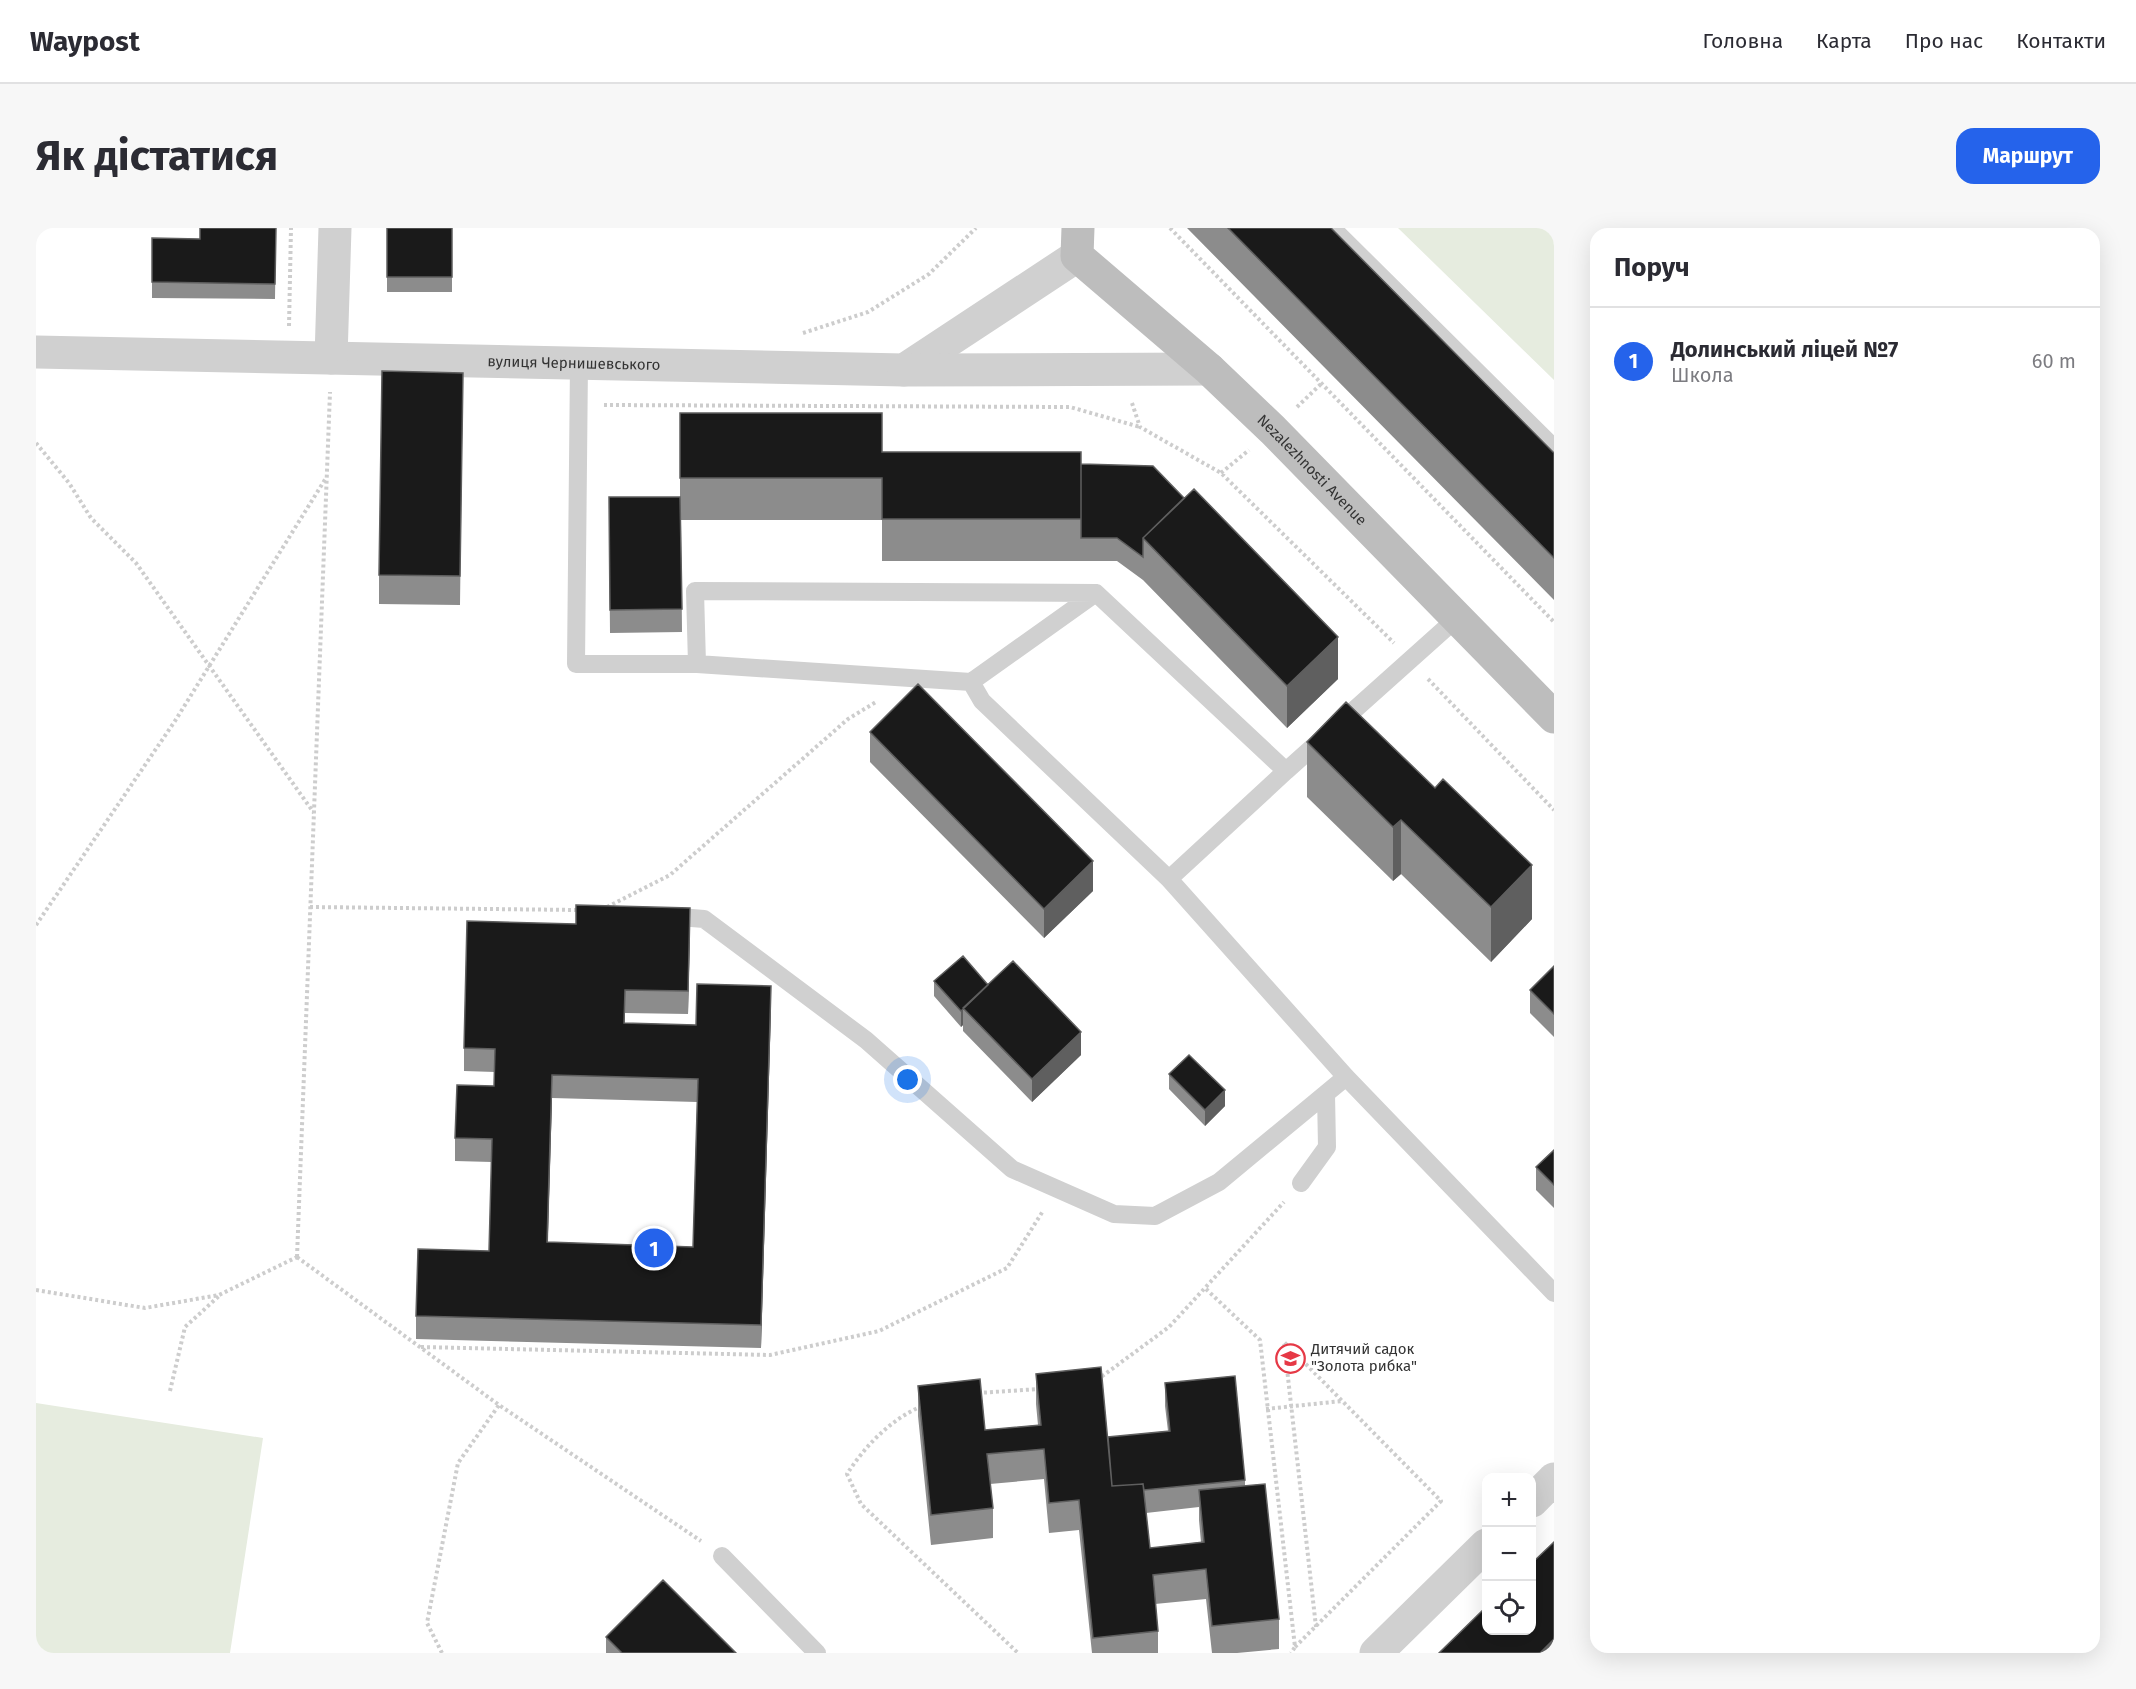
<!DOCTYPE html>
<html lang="uk">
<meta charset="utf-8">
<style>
body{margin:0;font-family:"Fira Sans",sans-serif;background:#f7f7f7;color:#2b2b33}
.controls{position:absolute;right:18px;bottom:18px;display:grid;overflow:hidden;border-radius:12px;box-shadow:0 6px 24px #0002}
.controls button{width:54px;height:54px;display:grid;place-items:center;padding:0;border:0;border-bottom:2px solid #e1e1e2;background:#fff;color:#2b2b33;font:30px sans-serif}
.you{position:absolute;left:872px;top:852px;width:21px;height:21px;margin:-15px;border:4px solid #fff;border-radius:50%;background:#1a73e8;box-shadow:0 0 0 9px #1a73e833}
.badge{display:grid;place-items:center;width:39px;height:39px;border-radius:50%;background:#2563eb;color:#fff;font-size:20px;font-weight:700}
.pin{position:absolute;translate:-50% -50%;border:3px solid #fff;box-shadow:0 2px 6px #0006}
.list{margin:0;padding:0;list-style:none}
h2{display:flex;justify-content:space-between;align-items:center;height:78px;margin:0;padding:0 24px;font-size:26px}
h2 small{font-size:20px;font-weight:400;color:#7c7c81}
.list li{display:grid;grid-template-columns:39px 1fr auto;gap:18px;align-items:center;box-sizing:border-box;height:108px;padding:0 24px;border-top:2px solid #e1e1e2}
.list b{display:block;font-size:22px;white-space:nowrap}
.list p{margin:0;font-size:20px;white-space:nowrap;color:#7c7c81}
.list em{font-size:20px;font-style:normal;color:#7c7c81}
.icon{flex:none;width:33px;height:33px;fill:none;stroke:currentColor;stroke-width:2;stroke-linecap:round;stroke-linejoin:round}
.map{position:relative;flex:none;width:1518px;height:1425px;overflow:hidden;border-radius:18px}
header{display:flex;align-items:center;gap:36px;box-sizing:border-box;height:84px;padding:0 30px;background:#fff;border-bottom:2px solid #e1e1e2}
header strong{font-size:28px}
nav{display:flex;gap:33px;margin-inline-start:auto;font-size:21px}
.intro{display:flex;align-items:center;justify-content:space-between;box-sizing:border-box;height:144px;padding:0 36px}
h1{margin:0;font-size:42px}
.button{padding:15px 27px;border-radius:18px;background:#2563eb;color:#fff;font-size:21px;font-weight:700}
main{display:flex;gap:36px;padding:0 36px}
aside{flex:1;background:#fff;border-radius:18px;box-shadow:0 6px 24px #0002}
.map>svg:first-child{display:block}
.green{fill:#e6ecdf}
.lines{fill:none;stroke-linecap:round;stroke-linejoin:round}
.path{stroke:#cdcdcd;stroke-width:4;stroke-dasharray:3 3;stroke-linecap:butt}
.lane{stroke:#d0d0d0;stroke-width:18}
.street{stroke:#d0d0d0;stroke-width:33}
.secondary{stroke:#bdbdbd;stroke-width:33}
.wall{fill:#8c8c8c;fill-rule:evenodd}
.shaded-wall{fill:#5f5f5f}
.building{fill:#1a1a1a;stroke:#5f5f5f;stroke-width:1.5;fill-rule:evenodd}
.labels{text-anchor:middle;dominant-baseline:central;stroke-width:6;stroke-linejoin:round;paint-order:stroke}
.street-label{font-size:15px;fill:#333;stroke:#fff}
.poi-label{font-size:15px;fill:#333;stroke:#fff;text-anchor:start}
</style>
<header>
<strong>Waypost</strong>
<nav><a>Головна</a><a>Карта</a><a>Про нас</a><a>Контакти</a></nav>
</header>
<div class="intro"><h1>Як дістатися</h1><a class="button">Маршрут</a></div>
<main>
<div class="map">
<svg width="1518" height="1425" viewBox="0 0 1518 1425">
<rect width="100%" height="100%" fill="#fff"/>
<path class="green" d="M 1362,0 L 1518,0 L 1518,152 Z
M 0,1175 L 227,1210 L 194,1425 L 0,1425 Z"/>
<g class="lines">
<path class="path" d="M 1134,0 L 1518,394
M 253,98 L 255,0
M 767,105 L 832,84 L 893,46 L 940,0
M 1096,175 L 1104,199 L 1185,245 L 1358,415
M 568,177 L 1034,179 L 1104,199
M 1261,179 L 1287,154
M 0,215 L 33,255 L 55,290 L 100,335 L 278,585
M 1185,245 L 1213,222
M 1392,451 L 1518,582
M 274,679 L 543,682
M 571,679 L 634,647 L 812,491 L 840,474
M 0,697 L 139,493 L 290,250
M 261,1029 L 294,164
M 261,1029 L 463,1177 L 665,1313
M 1170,1061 L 1224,1112 L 1259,1419 L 1255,1425
M 0,1062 L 109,1080 L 183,1067 L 261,1029
M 385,1119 L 734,1127 L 843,1103 L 971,1040 L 1007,983
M 1061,1152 L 1133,1099 L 1248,974
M 134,1163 L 149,1099 L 183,1068
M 942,1165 L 1003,1161
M 886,1178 C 855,1191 829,1218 811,1246 L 825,1276 L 982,1425
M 1230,1181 L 1306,1173
M 1259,1419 L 1405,1273 L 1248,1114 L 1280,1399
M 406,1425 L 391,1395 L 422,1235 L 463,1177"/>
<path class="lane" d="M 1296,0 L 1518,220
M 543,135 L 540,436 L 661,436 L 659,363 L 1060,365 L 1250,543 L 1133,651 L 1310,849 L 1518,1065
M 661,436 L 935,454 L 1060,365
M 935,454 L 946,473 L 1133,651
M 1250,543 L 1421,390
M 631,688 L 668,691 L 830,812 L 976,941 L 1078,986 L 1119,988 L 1183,954 L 1310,849
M 1265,955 L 1291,919 L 1290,866
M 686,1328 L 781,1425"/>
<g class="street">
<path id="s1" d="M 0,124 L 868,142 L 1041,28"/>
<path d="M 295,130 L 299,0"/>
<path d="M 868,142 L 1173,141"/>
<path d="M 1496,1273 L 1518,1251"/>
<path d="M 1340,1425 L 1450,1317"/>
</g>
<path class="secondary" id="s2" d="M 1042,0 L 1041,28 L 1173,141 L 1237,202 L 1518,489"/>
</g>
<path class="wall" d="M 240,0 L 239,71 L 116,70 L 116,10 L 164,11 Z
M 351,0 L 416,0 L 416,64 L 351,64 Z
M 1151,0 L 1295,0 L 1518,225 L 1518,372 Z
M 427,145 L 424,377 L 343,376 L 343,347 Z
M 644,185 L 846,224 L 1045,236 L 1302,451 L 1251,500 L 1107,352 L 1081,333 L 846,333 L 846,292 L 645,292 L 646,404 L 574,405 L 573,292 L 644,269 Z
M 834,504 L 1057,663 L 1008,710 L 834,534 Z
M 1271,514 L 1496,691 L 1455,734 L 1365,646 L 1357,653 L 1271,569 Z
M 654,703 L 652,786 L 589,785 L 589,795 L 660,797 L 735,781 L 725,1120 L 380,1111 L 380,1088 L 453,1023 L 456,934 L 419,933 L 419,910 L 458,858 L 459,844 L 428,843 L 428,820 ZM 516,870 L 661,874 L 657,1019 L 512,1014 Z
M 1518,738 L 1518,809 L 1494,785 L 1494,762 Z
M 898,753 L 952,757 L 1045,827 L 996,874 L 927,803 L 927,797 L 925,799 L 898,768 Z
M 1133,846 L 1189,878 L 1169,898 L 1133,861 Z
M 1518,922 L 1518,980 L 1500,962 L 1500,939 Z
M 1000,1146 L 1072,1209 L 1132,1203 L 1129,1178 L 1129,1155 L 1209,1252 L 1209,1257 L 1243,1391 L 1243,1421 L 1201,1425 L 1176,1425 L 1170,1371 L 1119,1376 L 1122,1403 L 1122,1425 L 1056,1425 L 1043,1302 L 1013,1305 L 1008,1251 L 954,1256 L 957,1280 L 957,1310 L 895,1317 L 882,1188 L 882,1158 L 949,1202 L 1002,1197 L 1000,1176 ZM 1163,1279 L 1163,1292 L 1165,1314 L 1114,1320 L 1110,1285 Z
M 570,1409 L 700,1425 L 570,1425 Z"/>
<path class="shaded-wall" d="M 1302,409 L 1302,451 L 1251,500 L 1251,458 Z
M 1365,592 L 1365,646 L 1357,653 L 1357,599 Z
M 1057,633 L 1057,663 L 1008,710 L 1008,681 Z
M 1496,637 L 1496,691 L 1455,734 L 1455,679 Z
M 654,680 L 654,703 L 652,786 L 652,763 Z
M 735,758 L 735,781 L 725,1120 L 725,1097 Z
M 927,781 L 927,797 L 925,799 L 925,783 Z
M 1045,804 L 1045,827 L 996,874 L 996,851 Z
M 516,847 L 516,870 L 511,1037 L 511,1014 Z
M 1189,862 L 1189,878 L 1169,898 L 1169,882 Z
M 1518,1411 L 1518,1425 L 1504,1425 Z"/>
<path class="building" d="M 164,0 L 240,0 L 239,56 L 116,54 L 116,10 L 164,11 Z
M 351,0 L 416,0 L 416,49 L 351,49 Z
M 1192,0 L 1295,0 L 1518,225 L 1518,330 Z
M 346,143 L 427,145 L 424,348 L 343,347 Z
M 644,185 L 846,185 L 846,224 L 1045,224 L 1045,291 L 846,291 L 846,250 L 644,250 Z
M 1045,236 L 1117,238 L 1148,270 L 1107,310 L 1107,329 L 1081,310 L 1045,310 Z
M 1158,261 L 1302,409 L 1251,458 L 1107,310 Z
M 573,269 L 644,269 L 646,381 L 574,382 Z
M 882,456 L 1057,633 L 1008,681 L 834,504 Z
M 1310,474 L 1399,560 L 1407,551 L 1496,637 L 1455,679 L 1365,592 L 1357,599 L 1271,514 Z
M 540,677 L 654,680 L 652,763 L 589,762 L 588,795 L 660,797 L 661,756 L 735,758 L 725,1097 L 380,1088 L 382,1021 L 453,1023 L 456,911 L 419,910 L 421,857 L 458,858 L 459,821 L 428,820 L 431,693 L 540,696 ZM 516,847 L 662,851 L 657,1019 L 511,1014 Z
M 927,728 L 952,757 L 925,783 L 898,753 Z
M 977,733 L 1045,804 L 996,851 L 927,780 Z
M 1518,738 L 1518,786 L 1494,762 Z
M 1153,827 L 1189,862 L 1169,882 L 1133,846 Z
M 1518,922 L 1518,957 L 1500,939 Z
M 1065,1139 L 1076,1258 L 1107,1256 L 1114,1320 L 1168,1314 L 1163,1262 L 1229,1256 L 1243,1391 L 1176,1398 L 1170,1341 L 1117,1347 L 1122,1403 L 1057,1410 L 1043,1272 L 1013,1275 L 1008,1221 L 951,1226 L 957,1280 L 895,1287 L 882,1158 L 944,1151 L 949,1202 L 1005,1197 L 1000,1146 Z
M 1199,1148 L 1209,1252 L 1108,1262 L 1107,1256 L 1076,1258 L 1072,1209 L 1134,1203 L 1129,1155 Z
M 1518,1314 L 1518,1411 L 1504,1425 L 1403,1425 L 1450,1379 L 1450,1402 L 1496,1402 L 1496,1335 Z
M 627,1352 L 700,1425 L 586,1425 L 570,1409 Z"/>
<defs>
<symbol id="school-ring" viewBox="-11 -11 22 22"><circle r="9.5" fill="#fff" stroke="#e63946" stroke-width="1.5"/><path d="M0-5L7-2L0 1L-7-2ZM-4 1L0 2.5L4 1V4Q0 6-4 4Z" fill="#e63946"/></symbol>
</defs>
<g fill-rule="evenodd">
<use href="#school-ring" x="1238" y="1114" width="33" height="33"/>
</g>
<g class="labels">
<g class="street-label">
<text stroke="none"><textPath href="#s1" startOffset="538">вулиця Чернишевського</textPath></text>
<text stroke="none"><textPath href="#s2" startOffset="346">Nezalezhnosti Avenue</textPath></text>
</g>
<g class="poi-label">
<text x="1275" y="1121">Дитячий садок<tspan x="1275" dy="17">"Золота рибка"</tspan></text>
</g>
</g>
</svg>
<div class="controls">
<button>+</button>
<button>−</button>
<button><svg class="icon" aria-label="locate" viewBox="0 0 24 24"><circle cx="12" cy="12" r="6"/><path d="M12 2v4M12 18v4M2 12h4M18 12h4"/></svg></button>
</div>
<div class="you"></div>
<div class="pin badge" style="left:618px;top:1020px">1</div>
</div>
<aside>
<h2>Поруч<small></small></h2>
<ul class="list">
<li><span class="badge">1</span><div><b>Долинський ліцей №7</b><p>Школа</p></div><em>60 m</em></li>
</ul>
</aside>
</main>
